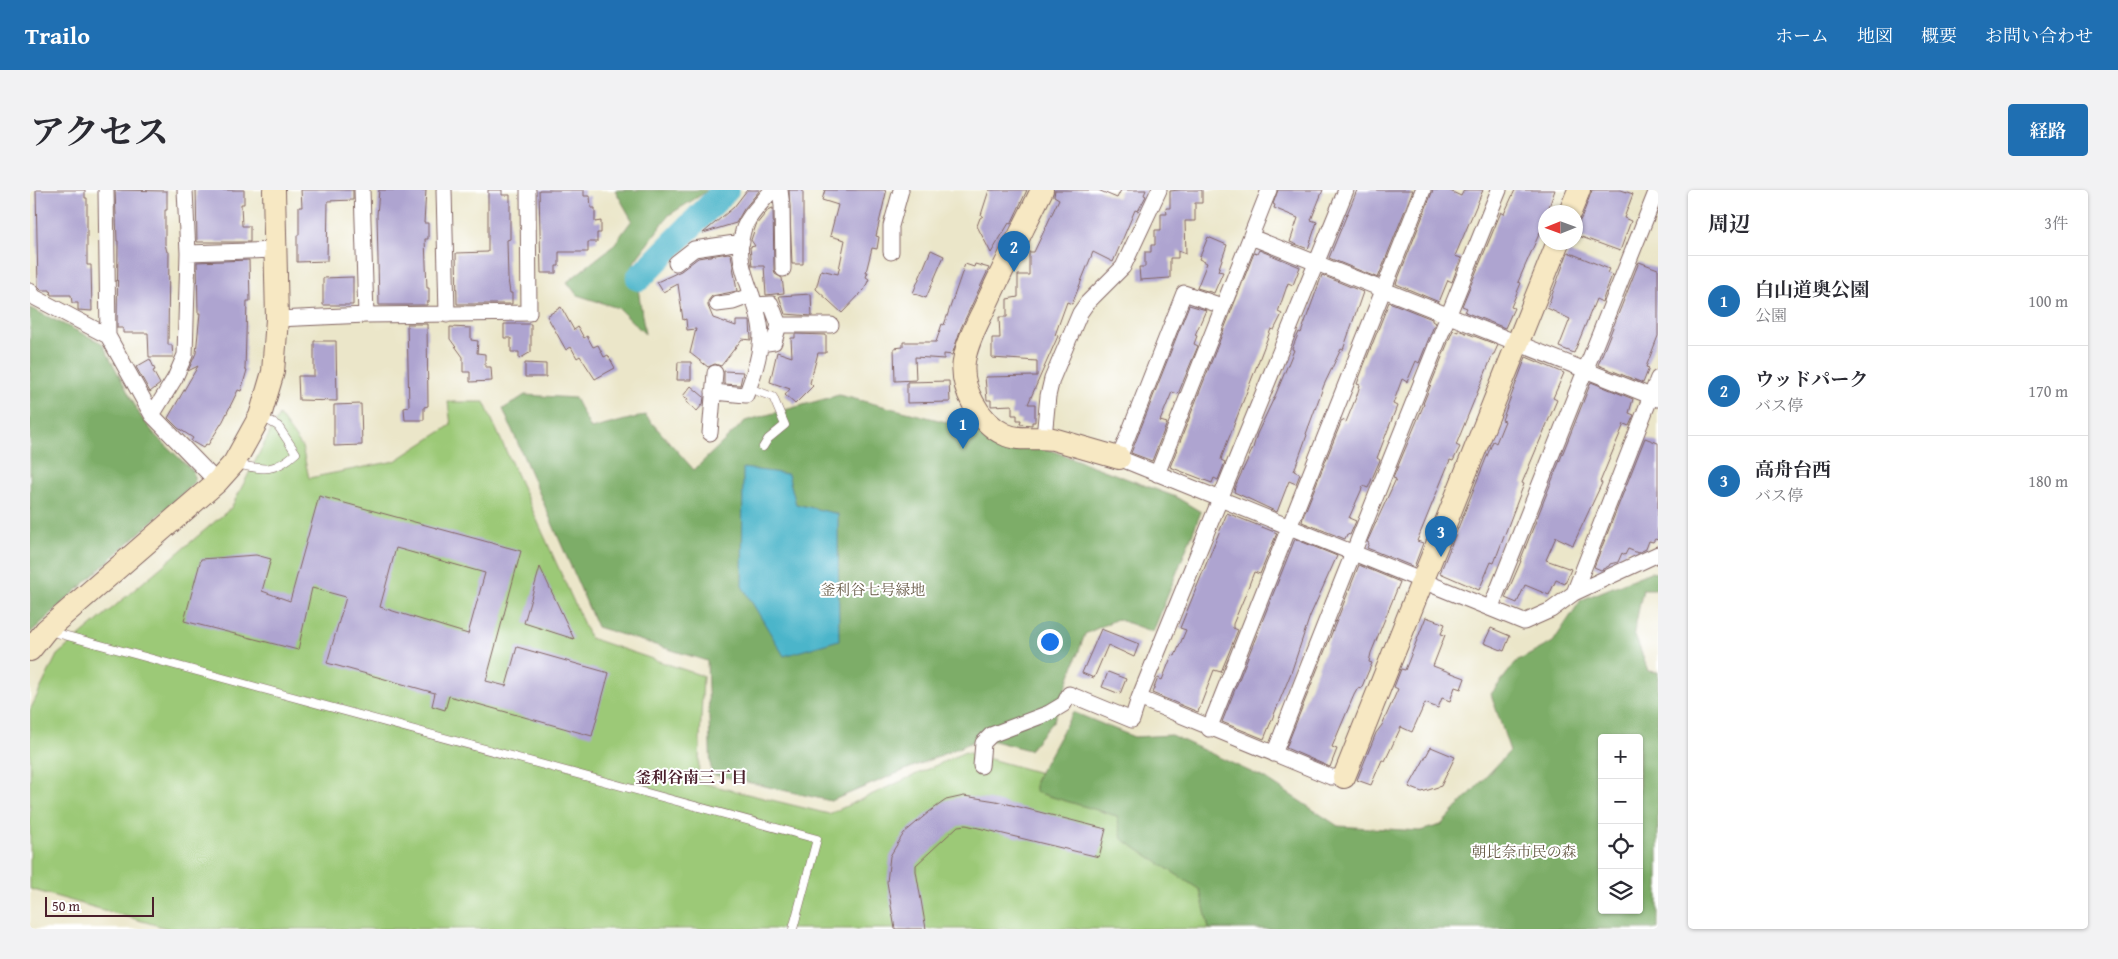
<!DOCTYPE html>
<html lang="ja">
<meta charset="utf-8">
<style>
body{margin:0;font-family:"Gentium Book Plus","Noto Serif JP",serif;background:#f2f2f3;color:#2b2b33}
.controls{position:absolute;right:15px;bottom:15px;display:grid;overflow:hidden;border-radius:5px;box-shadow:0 1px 4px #0004}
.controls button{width:45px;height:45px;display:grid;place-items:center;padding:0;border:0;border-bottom:1px solid #e1e1e2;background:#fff;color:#2b2b33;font:25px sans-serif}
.compass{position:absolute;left:1508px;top:15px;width:45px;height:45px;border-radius:50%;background:#fff;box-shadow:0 1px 4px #0004;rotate:269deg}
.scale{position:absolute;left:15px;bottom:12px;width:109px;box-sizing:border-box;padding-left:5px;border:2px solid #4a1f2b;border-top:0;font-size:14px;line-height:18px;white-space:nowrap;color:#4a1f2b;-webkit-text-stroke:4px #fff;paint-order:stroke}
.you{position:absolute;left:1019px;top:451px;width:18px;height:18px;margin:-12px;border:4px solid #fff;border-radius:50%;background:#1a73e8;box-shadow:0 0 0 8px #1a73e833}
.badge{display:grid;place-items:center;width:32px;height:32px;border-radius:50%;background:#1f6fb2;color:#fff;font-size:16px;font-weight:700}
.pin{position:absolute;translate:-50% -41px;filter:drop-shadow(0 1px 2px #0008)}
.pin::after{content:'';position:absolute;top:26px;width:18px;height:15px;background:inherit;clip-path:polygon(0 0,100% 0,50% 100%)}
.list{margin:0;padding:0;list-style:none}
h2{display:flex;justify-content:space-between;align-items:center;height:65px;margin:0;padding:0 20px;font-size:21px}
h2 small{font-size:16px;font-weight:400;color:#7c7c81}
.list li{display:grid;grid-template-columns:32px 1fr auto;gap:15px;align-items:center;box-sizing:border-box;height:90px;padding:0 20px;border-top:1px solid #e1e1e2}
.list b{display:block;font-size:19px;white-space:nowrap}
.list p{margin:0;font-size:16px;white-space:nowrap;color:#7c7c81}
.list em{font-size:16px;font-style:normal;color:#7c7c81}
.icon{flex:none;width:28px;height:28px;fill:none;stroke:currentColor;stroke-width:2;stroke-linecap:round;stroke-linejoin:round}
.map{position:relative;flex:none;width:1628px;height:739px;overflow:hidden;border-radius:5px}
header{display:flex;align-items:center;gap:30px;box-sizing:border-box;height:70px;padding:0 25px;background:#1f6fb2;color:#fff}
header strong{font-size:24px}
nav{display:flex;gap:28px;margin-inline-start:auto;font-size:18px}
.intro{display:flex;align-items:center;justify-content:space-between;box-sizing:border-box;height:120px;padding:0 30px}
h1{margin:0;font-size:35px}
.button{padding:12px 22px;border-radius:5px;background:#1f6fb2;color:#fff;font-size:18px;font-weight:700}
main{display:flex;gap:30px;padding:0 30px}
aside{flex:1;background:#fff;border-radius:5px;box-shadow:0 1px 4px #0004}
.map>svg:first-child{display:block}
.green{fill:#9cc977;stroke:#737451}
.forest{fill:#7dad68;stroke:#64664a;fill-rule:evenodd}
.water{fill:#4cb5ca;stroke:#4b6a7a}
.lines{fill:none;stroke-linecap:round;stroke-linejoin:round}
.river{stroke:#4cb5ca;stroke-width:26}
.building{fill:#aea4d0;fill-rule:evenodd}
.lane-casing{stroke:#826562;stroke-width:9}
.street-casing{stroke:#826562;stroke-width:17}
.secondary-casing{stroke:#826562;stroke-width:24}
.lane{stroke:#fff;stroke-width:8}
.street{stroke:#fff;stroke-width:15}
.secondary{stroke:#f7e8c3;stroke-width:22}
.labels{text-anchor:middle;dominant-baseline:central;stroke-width:4;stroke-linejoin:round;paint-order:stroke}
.park-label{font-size:15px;fill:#675a46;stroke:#fff}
.neighbourhood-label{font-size:16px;font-weight:bold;fill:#4a1f2b;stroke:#fff}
</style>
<header>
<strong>Trailo</strong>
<nav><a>ホーム</a><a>地図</a><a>概要</a><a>お問い合わせ</a></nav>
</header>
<div class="intro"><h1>アクセス</h1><a class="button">経路</a></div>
<main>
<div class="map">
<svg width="1628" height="739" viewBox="0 0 1628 739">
<rect width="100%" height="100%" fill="#fff"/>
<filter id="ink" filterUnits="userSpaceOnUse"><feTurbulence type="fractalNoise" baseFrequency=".02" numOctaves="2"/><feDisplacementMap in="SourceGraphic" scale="10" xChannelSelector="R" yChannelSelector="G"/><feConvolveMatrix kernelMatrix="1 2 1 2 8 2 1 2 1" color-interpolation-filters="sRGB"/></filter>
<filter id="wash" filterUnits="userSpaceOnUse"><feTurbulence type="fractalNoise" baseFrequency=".0096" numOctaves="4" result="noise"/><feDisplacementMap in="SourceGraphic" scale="20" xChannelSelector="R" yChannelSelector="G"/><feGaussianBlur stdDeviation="1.12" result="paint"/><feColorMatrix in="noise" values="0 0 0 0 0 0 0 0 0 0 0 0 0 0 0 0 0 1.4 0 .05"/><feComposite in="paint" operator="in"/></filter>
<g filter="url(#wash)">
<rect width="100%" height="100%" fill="#ebe6c9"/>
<path class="green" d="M 418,212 L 454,212 L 560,448 L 673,486 L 668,592 L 799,624 L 935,562 L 1233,645 L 1202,739 L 140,739 L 0,699 L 0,520 L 27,465 L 201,318 L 249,225 L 272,257 L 279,288 L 365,271 L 421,235 Z"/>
<path class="forest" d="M 585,0 L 679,0 L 639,25 L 604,72 L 615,144 L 588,118 L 547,105 L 537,92 L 583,56 L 602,30 Z
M 0,118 L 72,153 L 111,227 L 126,246 L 163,281 L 165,292 L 0,443 Z
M 495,205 L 545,208 L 561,239 L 615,225 L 664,280 L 715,231 L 809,205 L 1004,254 L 1146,307 L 1171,322 L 1123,442 L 1087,429 L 1055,444 L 1024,530 L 999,560 L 952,548 L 801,611 L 681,584 L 677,471 L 567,437 L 473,219 Z
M 1620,382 L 1628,383 L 1628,399 L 1613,399 L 1604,442 L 1618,481 L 1628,482 L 1628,739 L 1179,739 L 1170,700 L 1092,649 L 1087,626 L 1005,602 L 1005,591 L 1043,522 L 1104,547 L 1141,545 L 1236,589 L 1308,636 L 1390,641 L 1411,635 L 1480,561 L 1461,504 L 1486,472 L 1523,452 L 1551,410 ZM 1572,548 L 1609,548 L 1609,720 L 1572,720 Z"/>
<path class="water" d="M 713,278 L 758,284 L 766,314 L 808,324 L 809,450 L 754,466 L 712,396 Z"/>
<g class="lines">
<path class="river" d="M 609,88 L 696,0"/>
</g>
<g id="blocks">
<path class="building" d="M 6,0 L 55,0 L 55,8 L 57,8 L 57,75 L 61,75 L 62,121 L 48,120 L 48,113 L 42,113 L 41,105 L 21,105 L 20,100 L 11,100 L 8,97 Z
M 85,0 L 137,1 L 137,20 L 135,20 L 135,54 L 137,62 L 139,62 L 138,155 L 142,155 L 143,167 L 119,167 L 118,143 L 93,143 L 93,138 L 87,138 L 88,51 L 87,51 Z
M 166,0 L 214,0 L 214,14 L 211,14 L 212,36 L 220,36 L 220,52 L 167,52 Z
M 271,0 L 323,0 L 323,10 L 298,11 L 297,71 L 267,72 L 267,45 L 269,45 L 269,17 L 272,17 Z
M 349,0 L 396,0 L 394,33 L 398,33 L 398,49 L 395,49 L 397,98 L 399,98 L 399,112 L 397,112 L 397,115 L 349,115 L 347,25 Z
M 458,0 L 472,0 L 472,5 L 480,5 L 480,49 L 477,50 L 478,89 L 480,103 L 482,103 L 482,114 L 427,114 L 426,63 L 458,62 Z
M 509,0 L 554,0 L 554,6 L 560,6 L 561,18 L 565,18 L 565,32 L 571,31 L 571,43 L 567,43 L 567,52 L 558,52 L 558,62 L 529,62 L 529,76 L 526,76 L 526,83 L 511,83 Z
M 717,0 L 730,0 L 714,19 L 706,33 L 673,43 L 704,17 Z
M 759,0 L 773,0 L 773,74 L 762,74 Z
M 795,0 L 855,0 L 856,3 L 846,46 L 849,47 L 847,59 L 842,58 L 836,82 L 838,82 L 836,87 L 839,89 L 834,100 L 812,123 L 786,99 L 791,80 L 808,84 L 815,50 L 800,46 L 808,15 L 792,10 Z
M 959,0 L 997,0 L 981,34 L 979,33 L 961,63 L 947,36 L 950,28 L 953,26 L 951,25 Z
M 1025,0 L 1068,0 L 1087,8 L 1091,0 L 1116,0 L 1114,5 L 1116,6 L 1108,21 L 1105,20 L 1083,72 L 1063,62 L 1042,114 L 1037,112 L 1025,145 L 1028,146 L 998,214 L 1005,214 L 1005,232 L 1002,232 L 1002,235 L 990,234 L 991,230 L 987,230 L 987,225 L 982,225 L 982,215 L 961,216 L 961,210 L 957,210 L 955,187 L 1007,186 L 1007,171 L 962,168 L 962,148 L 970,148 L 969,127 L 977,127 L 977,109 L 988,107 L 988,85 L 999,85 L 999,62 L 1004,62 L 1029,9 L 1024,6 Z
M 1149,0 L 1172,0 L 1172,13 L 1165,13 L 1165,31 L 1155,31 L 1156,64 L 1148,61 L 1148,68 L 1140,68 L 1140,88 L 1110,90 L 1109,77 L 1115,77 L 1115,62 L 1121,62 L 1121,55 L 1125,55 L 1125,40 L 1131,40 L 1131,24 L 1137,24 L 1136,18 L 1140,18 L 1140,1 Z
M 1248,0 L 1293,0 L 1281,30 L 1287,32 L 1278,59 L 1260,52 L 1268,28 L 1244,18 L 1245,15 L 1243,14 Z
M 1327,0 L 1383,0 L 1348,88 L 1299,68 Z
M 1403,0 L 1418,0 L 1431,6 L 1434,0 L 1453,0 L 1425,66 L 1431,68 L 1422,92 L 1418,90 L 1409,112 L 1366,94 Z
M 1485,0 L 1525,0 L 1510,42 L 1488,92 L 1491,93 L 1481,117 L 1484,118 L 1475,138 L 1435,122 L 1437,118 L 1432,116 L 1471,22 L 1474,24 Z
M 1562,0 L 1591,0 L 1603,4 L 1594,28 L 1601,31 L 1590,61 L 1546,45 L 1546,37 L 1552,27 Z
M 743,18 L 744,79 L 745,84 L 752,88 L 754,103 L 736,105 L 734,76 L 722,76 L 720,57 L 725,56 L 721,50 L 726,35 L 739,19 Z
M 1178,47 L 1197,55 L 1188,81 L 1193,82 L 1184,103 L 1167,98 L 1177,73 L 1169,69 Z
M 901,60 L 914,66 L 896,108 L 883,103 Z
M 1229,60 L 1270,77 L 1263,95 L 1258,93 L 1248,122 L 1252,124 L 1244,140 L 1241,139 L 1192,266 L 1191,270 L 1195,272 L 1188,290 L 1184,288 L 1182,293 L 1140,277 L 1224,63 L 1227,64 Z
M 1538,62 L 1579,79 L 1577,83 L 1582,85 L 1572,112 L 1566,109 L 1544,163 L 1529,157 L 1540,129 L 1517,118 Z
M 698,63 L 701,64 L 707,101 L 682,106 L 678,111 L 678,116 L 683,128 L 706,136 L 706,131 L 720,131 L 721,150 L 712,149 L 691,176 L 685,174 L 678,177 L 660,163 L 666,139 L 657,140 L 656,129 L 653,130 L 648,94 L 633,102 L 627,92 L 651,81 L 668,68 Z
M 219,70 L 220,111 L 217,111 L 215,180 L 217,180 L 211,201 L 208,200 L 193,231 L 178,255 L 176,254 L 173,258 L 161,251 L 163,248 L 148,238 L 138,228 L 168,176 L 158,181 L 166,163 L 170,123 L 168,123 L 167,72 Z
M 1609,72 L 1628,79 L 1628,146 L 1616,177 L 1619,178 L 1613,193 L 1568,175 Z
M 935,74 L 944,77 L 945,74 L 959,78 L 931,138 L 922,165 L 914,164 L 914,169 L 885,167 L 886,190 L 865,191 L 864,158 L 873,157 L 873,152 L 906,152 L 912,134 L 914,135 Z
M 1292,85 L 1333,102 L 1313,160 L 1311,159 L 1294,195 L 1276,244 L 1277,245 L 1264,281 L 1270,284 L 1266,294 L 1259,291 L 1247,322 L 1204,302 L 1205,297 L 1223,258 L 1227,244 L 1245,206 L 1264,160 L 1262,159 L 1269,142 L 1271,143 Z
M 323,87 L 323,115 L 293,115 L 293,88 Z
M 781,104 L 782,126 L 755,124 L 749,106 Z
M 1359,112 L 1402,129 L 1402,131 L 1405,133 L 1389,173 L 1386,171 L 1377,192 L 1372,189 L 1363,214 L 1367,216 L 1347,268 L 1350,270 L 1338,298 L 1333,296 L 1331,301 L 1319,328 L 1326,331 L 1320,345 L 1317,344 L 1315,349 L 1272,332 L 1273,327 L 1312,230 L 1316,232 L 1327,205 L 1330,195 L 1327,194 L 1334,175 Z
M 1159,115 L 1176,120 L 1165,145 L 1167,146 L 1164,154 L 1168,156 L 1148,204 L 1142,202 L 1130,231 L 1137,233 L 1122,271 L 1101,263 Z
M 531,117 L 544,140 L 548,137 L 554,148 L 557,146 L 563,157 L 568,155 L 574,167 L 578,165 L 585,178 L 565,189 L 550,166 L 547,168 L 541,157 L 536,160 L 517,126 Z
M 377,134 L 397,134 L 398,216 L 394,217 L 394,230 L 375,230 L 374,218 L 379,217 Z
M 474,134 L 501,134 L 501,162 L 489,169 L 489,162 L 481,162 L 481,148 L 474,148 Z
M 420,137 L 441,138 L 441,150 L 448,151 L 447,163 L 455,164 L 455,177 L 461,177 L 462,191 L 440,192 L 440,182 L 433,182 L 433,167 L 420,149 Z
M 1423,140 L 1428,142 L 1428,140 L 1468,155 L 1464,164 L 1463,164 L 1426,255 L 1430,257 L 1423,271 L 1420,270 L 1387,351 L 1393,353 L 1384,377 L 1337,358 L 1339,353 L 1337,352 L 1366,289 L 1363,288 L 1394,214 L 1393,214 Z
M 765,144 L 796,145 L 796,163 L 788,163 L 780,193 L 783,196 L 765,214 L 755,205 L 760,199 L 740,192 L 747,162 L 762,167 L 761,148 L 765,148 Z
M 284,151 L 306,151 L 307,211 L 269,210 L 268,186 L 284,186 Z
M 1496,167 L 1534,183 L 1523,208 L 1527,210 L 1492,293 L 1494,294 L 1464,373 L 1461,372 L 1449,400 L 1410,383 L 1455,271 L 1463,251 L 1466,253 L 1475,231 L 1472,230 Z
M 120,169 L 125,180 L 123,181 L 130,194 L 120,202 L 106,177 Z
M 648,172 L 661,172 L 661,190 L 647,190 Z
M 495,173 L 516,174 L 516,187 L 495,187 Z
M 694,181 L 713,182 L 710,195 L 694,194 Z
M 919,191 L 920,212 L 877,213 L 877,192 Z
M 1561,192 L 1603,209 L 1599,223 L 1604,225 L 1599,236 L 1594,234 L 1570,292 L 1572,293 L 1543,355 L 1526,347 L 1516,370 L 1541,379 L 1535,394 L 1526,390 L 1519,405 L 1495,395 L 1487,413 L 1475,408 L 1491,371 L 1490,371 Z
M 661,196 L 674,207 L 673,214 L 667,221 L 656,212 L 658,209 L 653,206 Z
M 331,214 L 332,255 L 304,256 L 304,215 Z
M 1615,248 L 1628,253 L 1628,350 L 1625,349 L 1623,352 L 1619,351 L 1616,359 L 1608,363 L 1598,359 L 1595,365 L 1592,363 L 1588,372 L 1580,374 L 1579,376 L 1571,380 L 1564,377 Z
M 289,306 L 491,361 L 456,491 L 476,496 L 487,457 L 579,483 L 562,546 L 419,506 L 415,520 L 402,516 L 405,503 L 297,473 L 316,407 L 282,398 L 268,460 L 154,431 L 171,369 L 226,365 L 241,369 L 232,401 L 260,411 ZM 366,358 L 455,383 L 438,444 L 350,417 Z
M 1197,323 L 1247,343 L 1230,384 L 1224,382 L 1214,408 L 1203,434 L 1203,438 L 1208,440 L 1191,482 L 1184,480 L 1168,522 L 1122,503 L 1128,488 L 1132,490 L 1142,465 L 1145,466 L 1156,440 L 1150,438 Z
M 1265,349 L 1307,366 L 1280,426 L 1261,483 L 1234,549 L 1192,532 Z
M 1329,375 L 1370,392 L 1341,463 L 1339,472 L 1342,473 L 1331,499 L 1328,498 L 1324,505 L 1302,557 L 1307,559 L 1300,577 L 1256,558 Z
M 510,377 L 544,449 L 494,433 Z
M 1396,427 L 1415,434 L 1411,444 L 1415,445 L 1403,476 L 1435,488 L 1431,499 L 1425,497 L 1420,511 L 1412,508 L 1408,518 L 1395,513 L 1382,542 L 1371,537 L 1355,571 L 1352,570 L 1341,595 L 1327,590 L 1346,543 L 1352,535 L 1368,499 L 1364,497 L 1371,479 L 1375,480 Z
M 1461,438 L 1480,446 L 1474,461 L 1454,453 Z
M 1071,439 L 1109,454 L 1104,467 L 1078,455 L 1064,488 L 1052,483 Z
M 1078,482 L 1096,489 L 1090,504 L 1072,497 Z
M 1401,557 L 1425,567 L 1411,596 L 1392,602 L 1379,597 Z
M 934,606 L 966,611 L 1076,639 L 1069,667 L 936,635 L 928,636 L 886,675 L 886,681 L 896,739 L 865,739 L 857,692 L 860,666 L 874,643 L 899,622 L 916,610 Z"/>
</g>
</g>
<g filter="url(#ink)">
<use href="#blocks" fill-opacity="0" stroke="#826562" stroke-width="1"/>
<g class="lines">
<defs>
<path id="lane" d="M 719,198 L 743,207 L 755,235 L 738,249 L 733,257
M 207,274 C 234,280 244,283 266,263 L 248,236 L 232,227
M 19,441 L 787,649 L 763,739"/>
<path id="street" d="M 76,0 L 78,146 L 122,225 L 187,292
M 332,0 L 336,125
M 414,0 L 417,125
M 750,0 L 752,16 L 753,79
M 1221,47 L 1628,209
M 861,62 L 861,36 L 871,0
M 158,63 L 246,60
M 646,73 L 664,59 L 712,52
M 0,101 L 4,107 L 78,146
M 687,114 L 703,112 L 722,105
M 726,115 L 741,114 L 749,135 L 801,135
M 1192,116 L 1154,103 L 1089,268 L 1494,432 L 1521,420 L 1544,403 L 1628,364
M 247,129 L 336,125 L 499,123 L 498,0
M 730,154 L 744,152 L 749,135
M 683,202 L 716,205 C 724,185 734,156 730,134 C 725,102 703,74 713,41 C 717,26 733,12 742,0
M 122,225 L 145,188 L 155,165 L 158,63 L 155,0
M 680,243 L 685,183
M 1014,247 L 1018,206 L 1022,189 L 1050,123 L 1057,113 L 1093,77 L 1129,0
M 1127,284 L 1239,0
M 1544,403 L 1628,188
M 1461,417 L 1627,0
M 1179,539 L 1393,0
M 1244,564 C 1317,376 1393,188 1469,0
M 951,576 L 953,553 L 961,545 L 1019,523 L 1034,514 L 1039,504 L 1102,530 L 1109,508
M 1314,587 L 1301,587 L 1109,508 L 1316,0"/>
<path id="secondary" d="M 1012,0 C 993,39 973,78 955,117 C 947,134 937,152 934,171 C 930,198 949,232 974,244 C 989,252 1006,246 1023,249 L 1089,268
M 1540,22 L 1549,0
M 0,460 L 16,440 L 187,292 L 204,273 L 230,226 L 243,182 L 247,129 L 244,0
M 1314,587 L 1528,52"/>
</defs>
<use href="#lane" class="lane-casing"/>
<use href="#street" class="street-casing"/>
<use href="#secondary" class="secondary-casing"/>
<use href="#lane" class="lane"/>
<use href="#street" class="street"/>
<use href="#secondary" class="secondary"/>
</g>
</g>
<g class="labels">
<g class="park-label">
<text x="843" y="399">釜利谷七号緑地</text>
<text x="1494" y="661">朝比奈市民の森</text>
</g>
<g class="neighbourhood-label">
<text x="661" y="587">釜利谷南三丁目</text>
</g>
</g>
</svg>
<div class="controls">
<button>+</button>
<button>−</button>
<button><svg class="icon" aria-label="locate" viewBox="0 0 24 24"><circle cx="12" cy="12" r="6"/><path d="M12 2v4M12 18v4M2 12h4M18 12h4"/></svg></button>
<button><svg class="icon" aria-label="layers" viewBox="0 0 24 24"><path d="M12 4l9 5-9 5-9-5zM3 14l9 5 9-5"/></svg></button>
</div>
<svg class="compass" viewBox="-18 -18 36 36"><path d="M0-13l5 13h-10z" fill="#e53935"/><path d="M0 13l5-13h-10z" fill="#7c7c81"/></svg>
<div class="scale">50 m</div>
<div class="you"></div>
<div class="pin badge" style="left:933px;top:259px">1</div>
<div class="pin badge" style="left:984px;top:82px">2</div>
<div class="pin badge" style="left:1411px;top:367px">3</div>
</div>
<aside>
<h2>周辺<small>3件</small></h2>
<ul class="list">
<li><span class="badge">1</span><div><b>白山道奥公園</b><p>公園</p></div><em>100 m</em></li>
<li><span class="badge">2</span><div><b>ウッドパーク</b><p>バス停</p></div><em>170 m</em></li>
<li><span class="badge">3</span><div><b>高舟台西</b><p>バス停</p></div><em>180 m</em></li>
</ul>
</aside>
</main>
